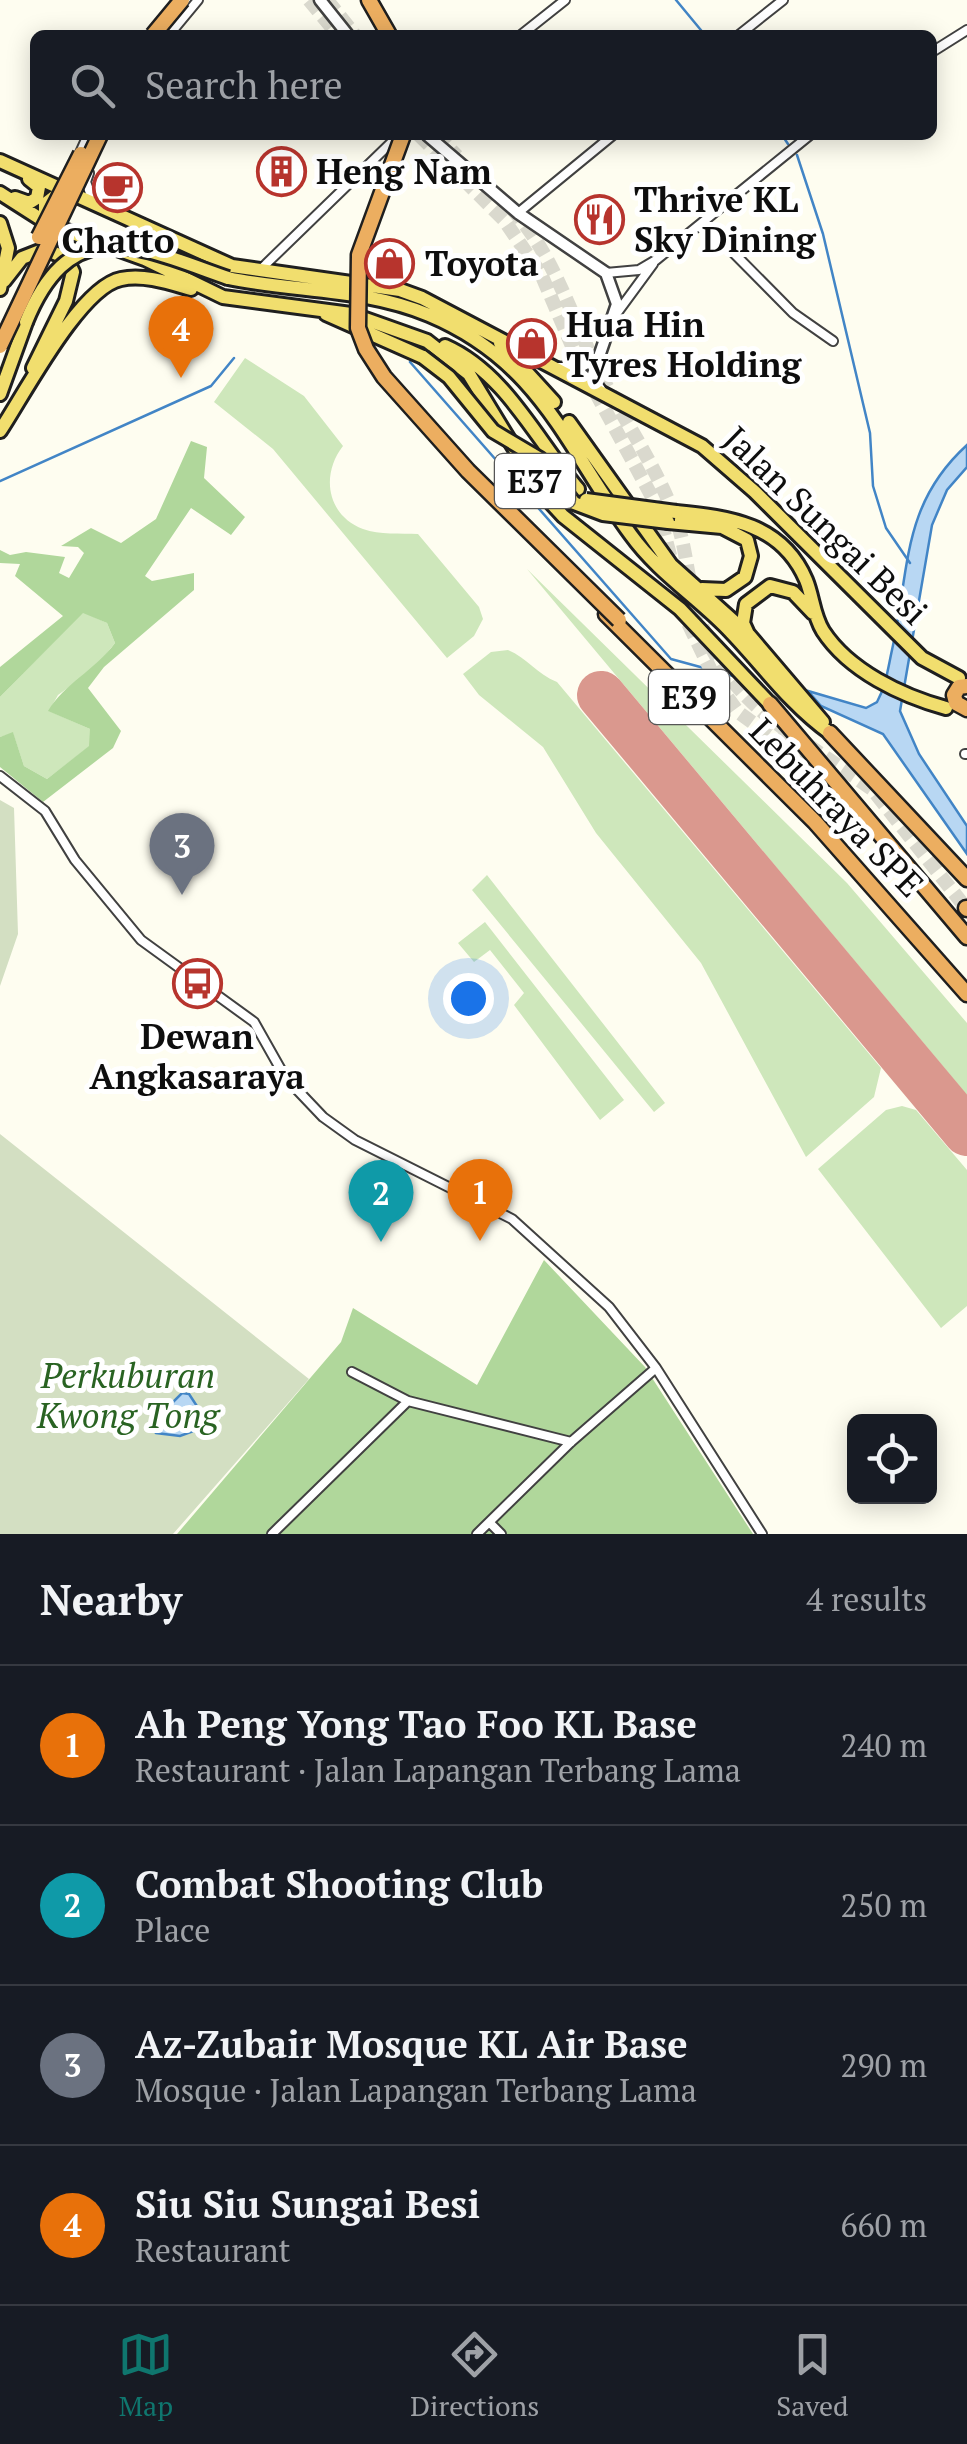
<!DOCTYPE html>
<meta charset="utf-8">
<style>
body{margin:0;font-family:"PT Serif",serif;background:#20242c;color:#f1f3f6}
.controls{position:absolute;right:30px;bottom:30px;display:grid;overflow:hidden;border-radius:15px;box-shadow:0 5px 25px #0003}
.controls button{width:90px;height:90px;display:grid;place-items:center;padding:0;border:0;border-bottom:2px solid #363941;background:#171b24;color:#f1f3f6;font:50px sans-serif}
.you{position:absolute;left:468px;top:998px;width:35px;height:35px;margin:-25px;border:8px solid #fff;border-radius:50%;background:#1a73e8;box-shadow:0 0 0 15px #1a73e833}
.badge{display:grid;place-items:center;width:65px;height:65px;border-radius:50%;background:#0f766e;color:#fff;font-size:32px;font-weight:700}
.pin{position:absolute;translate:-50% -82px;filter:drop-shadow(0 2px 5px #0008)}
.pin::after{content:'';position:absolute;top:52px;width:35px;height:30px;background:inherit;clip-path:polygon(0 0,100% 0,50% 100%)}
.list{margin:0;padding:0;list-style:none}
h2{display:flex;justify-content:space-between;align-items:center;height:130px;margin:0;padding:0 40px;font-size:42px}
h2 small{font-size:32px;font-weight:400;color:#9ea1a6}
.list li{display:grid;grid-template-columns:65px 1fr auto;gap:30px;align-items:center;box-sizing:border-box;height:160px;padding:0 40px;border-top:2px solid #363941}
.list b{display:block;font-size:38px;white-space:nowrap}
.list p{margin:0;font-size:32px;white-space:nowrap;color:#9ea1a6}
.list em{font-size:32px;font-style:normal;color:#9ea1a6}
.icon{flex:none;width:55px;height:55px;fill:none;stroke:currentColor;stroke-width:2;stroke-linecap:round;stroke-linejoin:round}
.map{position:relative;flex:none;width:967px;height:1534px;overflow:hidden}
.search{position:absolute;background:#171b24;box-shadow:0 5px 25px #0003;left:30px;right:30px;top:30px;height:110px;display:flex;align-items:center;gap:25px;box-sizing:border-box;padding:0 35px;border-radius:15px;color:#9ea1a6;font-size:38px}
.sheet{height:770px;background:#171b24}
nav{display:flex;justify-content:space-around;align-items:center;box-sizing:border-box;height:140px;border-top:2px solid #363941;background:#171b24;font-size:28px;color:#9ea1a6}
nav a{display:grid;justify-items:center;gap:5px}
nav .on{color:#0f766e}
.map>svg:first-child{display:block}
.green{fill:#cee7bb}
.forest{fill:#b0d79b}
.cemetery{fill:#d3dfc2}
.water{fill:#b8d7f3;stroke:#4285c6;stroke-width:2.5}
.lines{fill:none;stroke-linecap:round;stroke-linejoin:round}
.stream{stroke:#4285c6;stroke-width:2.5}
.runway{stroke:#da988e;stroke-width:48}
.motorway-tunnel{stroke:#dad9ce;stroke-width:14;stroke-dasharray:14 7;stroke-linecap:butt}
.minor-casing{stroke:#414141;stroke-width:12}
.tertiary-casing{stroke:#414141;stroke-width:15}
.primary-casing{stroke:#1f1f1f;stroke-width:18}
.motorway-casing{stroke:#1f1f1f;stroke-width:19}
.minor{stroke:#fff;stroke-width:8}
.tertiary{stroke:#fff;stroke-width:10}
.primary{stroke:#f1de6e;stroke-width:12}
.motorway{stroke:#ecae60;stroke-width:14}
.primary-bridge-casing{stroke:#1f1f1f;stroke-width:18;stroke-linecap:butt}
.motorway-bridge-casing{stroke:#1f1f1f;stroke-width:19;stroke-linecap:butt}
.primary-bridge{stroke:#f1de6e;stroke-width:12}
.motorway-bridge{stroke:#ecae60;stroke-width:14}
.labels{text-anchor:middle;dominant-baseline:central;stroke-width:10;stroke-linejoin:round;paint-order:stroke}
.shield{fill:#fff;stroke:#565656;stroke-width:2.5}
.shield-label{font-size:32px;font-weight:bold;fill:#0e0e0e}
.poi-label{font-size:35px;font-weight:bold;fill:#0e0e0e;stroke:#fff;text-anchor:start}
.street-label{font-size:35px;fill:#0e0e0e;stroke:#fff}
.park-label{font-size:35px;font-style:italic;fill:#296322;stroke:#fff}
</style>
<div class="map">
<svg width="967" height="1534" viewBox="0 0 967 1534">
<rect width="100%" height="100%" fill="#fefdf0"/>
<path class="green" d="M 245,358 L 304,396 L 343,446 C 321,474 326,515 363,529 C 380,535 400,533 418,534 L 479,607 L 483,619 L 474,636 L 447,658 L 273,449 L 214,402 Z
M 527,569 L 847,883 L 967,1023 L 967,1095 Z
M 83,612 L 107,623 L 115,643 L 94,669 L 58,695 L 49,711 L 90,729 L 90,746 L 47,779 L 24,766 L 13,733 L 0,737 L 0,697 Z
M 508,650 C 527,658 537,674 557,682 L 881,1068 L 874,1097 L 806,1157 L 701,963 L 596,833 L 543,747 L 479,695 L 463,674 L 491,652 Z
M 487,875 L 665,1103 L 654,1112 L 472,890 Z
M 485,922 L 624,1100 L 600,1120 L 514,1005 L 524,993 L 490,950 L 474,962 L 458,943 Z
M 902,1106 L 916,1110 L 967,1170 L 967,1306 L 941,1328 L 818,1169 L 886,1110 Z"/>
<path class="forest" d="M 191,441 L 207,447 L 204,478 L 245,517 L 231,535 L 191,508 L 145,576 L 152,581 L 194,573 L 194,590 L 104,667 L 88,688 L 121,731 L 113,748 L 43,802 L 0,767 L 0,737 L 13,732 L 24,766 L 47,779 L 89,746 L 90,729 L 48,711 C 64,684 95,670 115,643 L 107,623 L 83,613 L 0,697 L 0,667 L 63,616 L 15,576 L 20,564 L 0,563 L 0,550 L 10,555 L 26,552 L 65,557 L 59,573 L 69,578 L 84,553 L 78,547 L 61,546 L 91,528 L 121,543 L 156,519 Z
M 544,1260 L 645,1367 L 753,1534 L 177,1534 L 341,1342 L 353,1308 L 477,1385 Z"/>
<path class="cemetery" d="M 0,800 L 14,808 L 18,934 L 0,986 Z
M 0,1134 L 309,1379 L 173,1534 L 0,1534 Z"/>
<path class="water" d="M 967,445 L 967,467 L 947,490 L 932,525 L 900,711 L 919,754 L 967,826 L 967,854 L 883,734 L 821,706 L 808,691 L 866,708 L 877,702 C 886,686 888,668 892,650 C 910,569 901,505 967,445 Z
M 182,1393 L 189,1394 L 206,1420 L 202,1428 L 180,1436 L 156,1433 L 152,1429 L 155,1420 Z"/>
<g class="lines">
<path class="stream" d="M 676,0 L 705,35
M 782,135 L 788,144
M 797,155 L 823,234 L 870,433 L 873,486 L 886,528 L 910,563
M 410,362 L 671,659 L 737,677
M 0,481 L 211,386 L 234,358"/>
<path class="runway" d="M 601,695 L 967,1132"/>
<path class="motorway-tunnel" d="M 309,0 L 338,35
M 327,0 L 355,35
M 419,135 L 504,220 L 541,274 L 578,360 L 657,506 L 688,623 L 717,683 L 738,712 L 828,777
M 437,135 L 457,156
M 512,209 C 554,255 571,316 598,370 C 624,420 656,466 676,519 C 684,541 686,563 691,586 C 706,655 733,693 790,733
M 808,745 L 872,789 L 966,908"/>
<defs>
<path id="minor" d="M 169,35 L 198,0
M 521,35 L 565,0
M 739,35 L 783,0
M 932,52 L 967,30
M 79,155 L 88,135
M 89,173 L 86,182 L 93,201
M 518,213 L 613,135
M 703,222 L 793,313 L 833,341
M 263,267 L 399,135
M 606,273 L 639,270 L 656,260 L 810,135
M 617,313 L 653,264
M 965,754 L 967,754
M 0,776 L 45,811 L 75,860 L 141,940 L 254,1022 L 285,1077 L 323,1117 L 355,1140 L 512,1219 L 609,1307 L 656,1368 L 762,1534
M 352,1372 L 408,1401
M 490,1523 L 501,1534
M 272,1534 L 408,1401 L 571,1442
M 477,1534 L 571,1442 L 656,1368"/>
<path id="tertiary" d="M 320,0 L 348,35
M 427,135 L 518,213 L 606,273 L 617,304 L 592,377 L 601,391
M 557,368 L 577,368 L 594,360"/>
<path id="primary" d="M 0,161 L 232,266 L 400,290 L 422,298 L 702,446 L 755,492 L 922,658 L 959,678
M 0,193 L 50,225 L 145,259 L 223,297 L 351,314 L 427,341 L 469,374 L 541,492 L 563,516 L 680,609 L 770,704
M 15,198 L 29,203 L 37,198 L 39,187 L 29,179
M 56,221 L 45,213 L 45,204 L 54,197 L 63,200
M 0,223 L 8,248 L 0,289
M 228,278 C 295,292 365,288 429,315 C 541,362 566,447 631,535 C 657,571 693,594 724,625 C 760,661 787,702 830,733
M 4,281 L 22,258 L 45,249 L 66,258 L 73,272 L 66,301 L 33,368
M 326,314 L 423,357
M 500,343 L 554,402
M 445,346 C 506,373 537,441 578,489
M 0,394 L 26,322
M 569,422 L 671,565 L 749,635 L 823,722
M 0,431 C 24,395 80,287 121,279 C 144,274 170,283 191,289
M 676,512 C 730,517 782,524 806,580 C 813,597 813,615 823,631 C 849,671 902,696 946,708
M 668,522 L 722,527 L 747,540 L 751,556 L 745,577 L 726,590 L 702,589
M 748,634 L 743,623 L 746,604 L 770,586 L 793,592 L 813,613"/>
<path id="motorway" d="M 369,0 L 389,35
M 606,614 L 815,822 L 967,994
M 967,686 L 959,687 L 954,695 L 956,703 L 967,709
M 770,704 L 967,937
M 830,733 L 967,879
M 966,908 L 967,909"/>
</defs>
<use href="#minor" class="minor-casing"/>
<use href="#tertiary" class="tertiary-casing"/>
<use href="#primary" class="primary-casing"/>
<use href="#motorway" class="motorway-casing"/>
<use href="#minor" class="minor"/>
<use href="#tertiary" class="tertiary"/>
<use href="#primary" class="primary"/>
<use href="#motorway" class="motorway"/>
<defs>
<path id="primary-bridge" d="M 26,322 C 72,209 141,248 228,278
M 423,357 L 449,377 L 493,431 L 540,459 L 574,503 L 603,514 L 668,522
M 586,500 L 676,512"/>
<path id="motorway-bridge" d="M 153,35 L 182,0
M 403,135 L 359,255 L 358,328 L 366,349 L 384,377 L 468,471 L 619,620
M 39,237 L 81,154
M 0,346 L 100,135"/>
</defs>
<use href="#primary-bridge" class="primary-bridge-casing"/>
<use href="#motorway-bridge" class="motorway-bridge-casing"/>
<use href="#primary-bridge" class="primary-bridge"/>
<use href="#motorway-bridge" class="motorway-bridge"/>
</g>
<defs>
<symbol id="building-ring" viewBox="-11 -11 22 22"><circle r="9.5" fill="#fff" stroke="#b7342d" stroke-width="1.5"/><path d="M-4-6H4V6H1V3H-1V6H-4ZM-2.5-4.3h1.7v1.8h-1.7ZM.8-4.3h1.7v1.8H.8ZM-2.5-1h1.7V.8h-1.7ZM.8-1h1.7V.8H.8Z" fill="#b7342d"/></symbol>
<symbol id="cafe-ring" viewBox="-11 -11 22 22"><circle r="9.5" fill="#fff" stroke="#b7342d" stroke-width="1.5"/><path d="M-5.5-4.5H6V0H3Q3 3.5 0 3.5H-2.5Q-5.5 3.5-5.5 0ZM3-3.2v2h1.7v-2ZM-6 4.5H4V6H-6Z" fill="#b7342d"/></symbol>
<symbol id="restaurant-ring" viewBox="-11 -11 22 22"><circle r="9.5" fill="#fff" stroke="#b7342d" stroke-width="1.5"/><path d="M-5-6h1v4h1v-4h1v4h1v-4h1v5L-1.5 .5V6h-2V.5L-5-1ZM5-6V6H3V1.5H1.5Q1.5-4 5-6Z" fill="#b7342d"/></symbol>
<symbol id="shop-ring" viewBox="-11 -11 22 22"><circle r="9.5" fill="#fff" stroke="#b7342d" stroke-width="1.5"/><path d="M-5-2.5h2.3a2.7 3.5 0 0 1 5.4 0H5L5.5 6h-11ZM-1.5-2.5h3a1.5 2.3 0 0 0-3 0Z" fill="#b7342d"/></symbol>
<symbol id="bus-ring" viewBox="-11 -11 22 22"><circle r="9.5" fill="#fff" stroke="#b7342d" stroke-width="1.5"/><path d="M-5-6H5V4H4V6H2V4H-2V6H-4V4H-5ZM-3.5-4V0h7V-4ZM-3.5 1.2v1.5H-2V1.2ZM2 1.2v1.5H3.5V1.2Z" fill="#b7342d"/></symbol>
</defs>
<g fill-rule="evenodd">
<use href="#building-ring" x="254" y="144" width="55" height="55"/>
<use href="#cafe-ring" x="90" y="160" width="55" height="55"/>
<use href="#restaurant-ring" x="572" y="192" width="55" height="55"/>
<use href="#shop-ring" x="362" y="236" width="55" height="55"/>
<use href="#shop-ring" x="504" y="316" width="55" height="55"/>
<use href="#bus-ring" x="170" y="956" width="55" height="55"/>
</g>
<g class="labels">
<g class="shield">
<rect x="495" y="454" width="80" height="54" rx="8"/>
<rect x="649" y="670" width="80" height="54" rx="8"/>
</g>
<g class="shield-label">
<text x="535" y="481">E37</text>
<text x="689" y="697">E39</text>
</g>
<g class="poi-label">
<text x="316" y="171">Heng Nam</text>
<text x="634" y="199">Thrive KL<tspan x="634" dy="40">Sky Dining</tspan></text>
<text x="118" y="240" text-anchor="middle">Chatto</text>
<text x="425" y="263">Toyota</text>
<text x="566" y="324">Hua Hin<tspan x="566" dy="40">Tyres Holding</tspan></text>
<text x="197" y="1036" text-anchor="middle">Dewan<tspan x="197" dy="40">Angkasaraya</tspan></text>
</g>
<g class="street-label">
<text transform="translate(826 525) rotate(44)">Jalan Sungai Besi</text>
<text transform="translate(837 807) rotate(46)">Lebuhraya SPE</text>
</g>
<g class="park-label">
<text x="128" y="1375">Perkuburan<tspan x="128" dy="40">Kwong Tong</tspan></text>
</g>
</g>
</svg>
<div class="controls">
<button><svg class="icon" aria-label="locate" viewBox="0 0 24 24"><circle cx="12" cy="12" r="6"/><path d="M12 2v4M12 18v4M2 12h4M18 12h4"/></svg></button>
</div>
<div class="you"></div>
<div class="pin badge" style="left:480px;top:1241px;background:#e8710a">1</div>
<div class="pin badge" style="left:381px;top:1242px;background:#0f9aa8">2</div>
<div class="pin badge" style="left:182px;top:895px;background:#6b7280">3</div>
<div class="pin badge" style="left:181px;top:378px;background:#e8710a">4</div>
<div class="search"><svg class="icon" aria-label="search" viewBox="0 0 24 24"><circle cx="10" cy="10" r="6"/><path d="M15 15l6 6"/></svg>Search here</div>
</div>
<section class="sheet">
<h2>Nearby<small>4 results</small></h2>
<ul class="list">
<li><span class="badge" style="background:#e8710a">1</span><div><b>Ah Peng Yong Tao Foo KL Base</b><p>Restaurant · Jalan Lapangan Terbang Lama</p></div><em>240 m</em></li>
<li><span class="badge" style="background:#0f9aa8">2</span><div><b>Combat Shooting Club</b><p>Place</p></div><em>250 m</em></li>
<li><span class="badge" style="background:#6b7280">3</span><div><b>Az-Zubair Mosque KL Air Base</b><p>Mosque · Jalan Lapangan Terbang Lama</p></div><em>290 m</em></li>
<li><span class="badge" style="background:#e8710a">4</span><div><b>Siu Siu Sungai Besi</b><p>Restaurant</p></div><em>660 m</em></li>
</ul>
</section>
<nav>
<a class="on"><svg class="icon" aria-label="map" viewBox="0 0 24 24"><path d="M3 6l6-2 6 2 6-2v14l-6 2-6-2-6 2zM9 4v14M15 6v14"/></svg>Map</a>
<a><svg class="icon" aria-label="directions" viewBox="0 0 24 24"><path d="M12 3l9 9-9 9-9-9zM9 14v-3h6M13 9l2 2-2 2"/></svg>Directions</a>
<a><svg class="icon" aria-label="saved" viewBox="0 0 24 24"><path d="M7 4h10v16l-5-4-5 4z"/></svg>Saved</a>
</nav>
